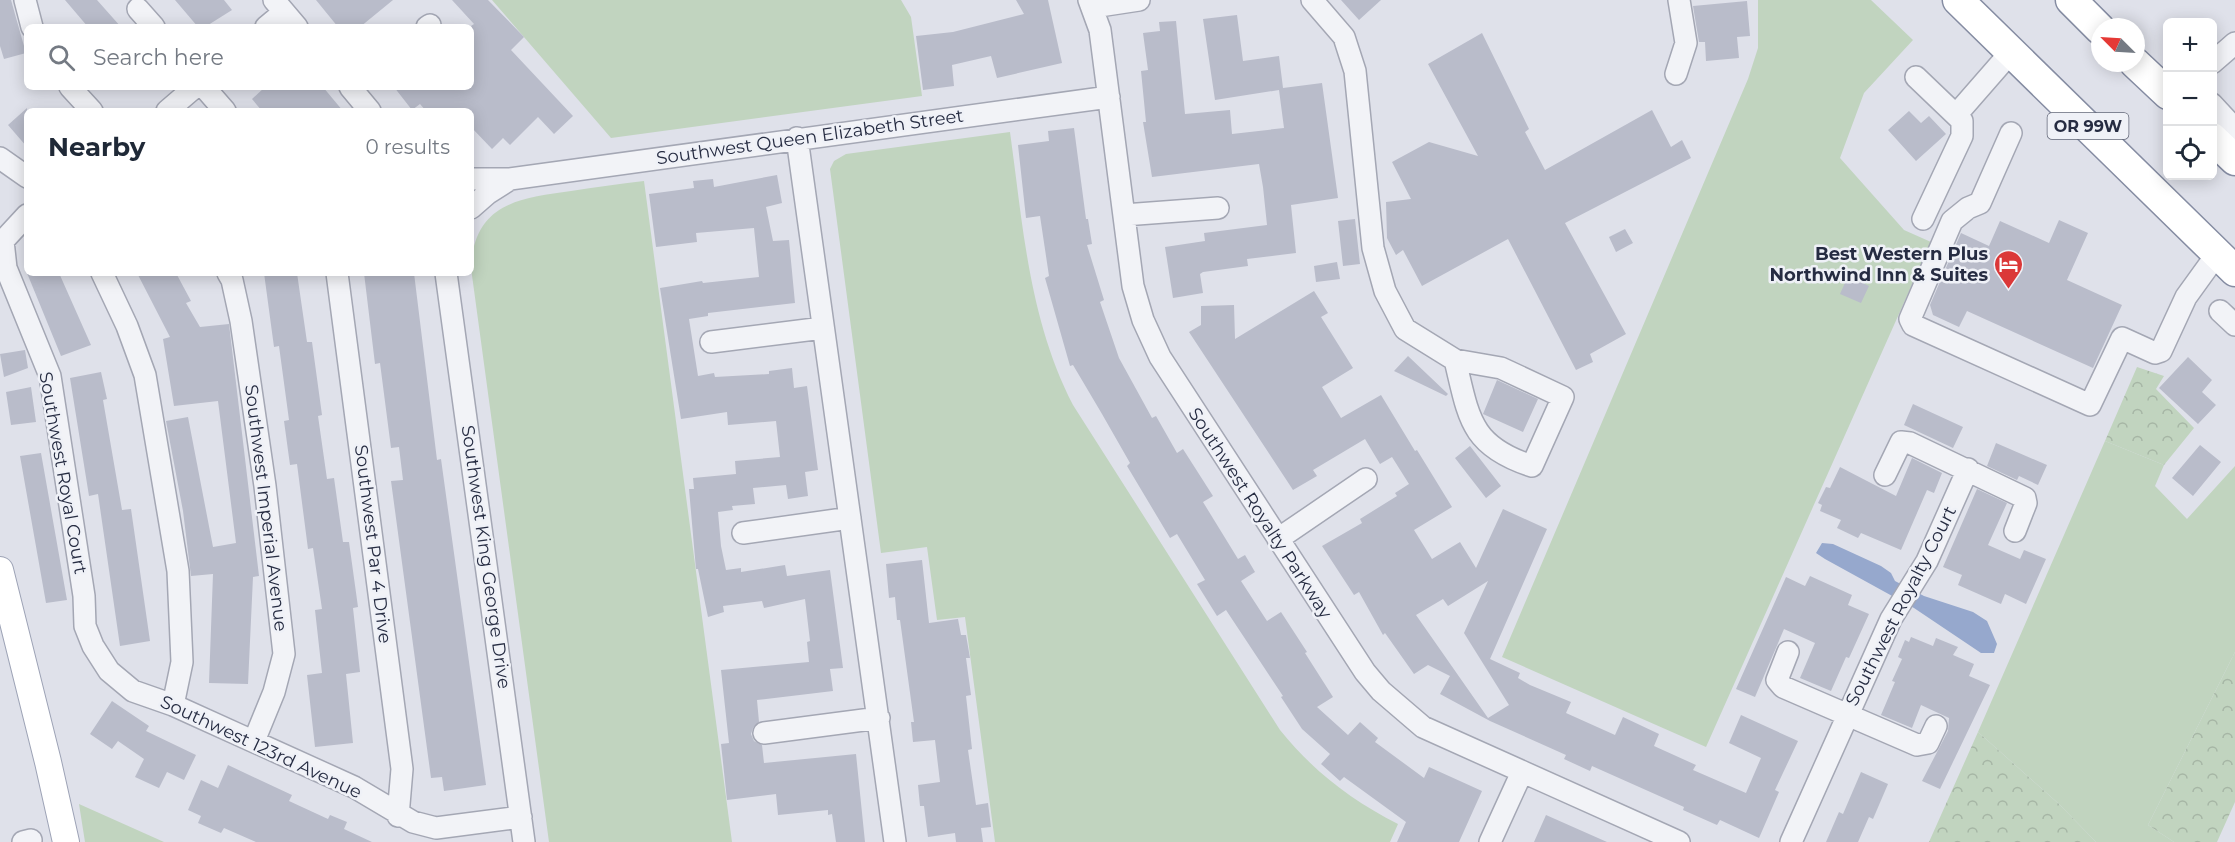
<!DOCTYPE html>
<meta charset="utf-8">
<style>
body{margin:0;font-family:Montserrat,sans-serif;background:#f2f2f3;color:#1f2937}
.controls{position:absolute;right:18px;top:18px;display:grid;overflow:hidden;border-radius:9px;box-shadow:0 3px 15px #0003}
.controls button{width:54px;height:54px;display:grid;place-items:center;padding:0;border:0;border-bottom:2px solid #e0e1e3;background:#fff;color:#1f2937;font:30px sans-serif}
.compass{position:absolute;left:2091px;top:18px;width:54px;height:54px;border-radius:50%;background:#fff;box-shadow:0 3px 15px #0003;rotate:294deg}
.list{margin:0;padding:0;list-style:none}
h2{display:flex;justify-content:space-between;align-items:center;height:78px;margin:0;padding:0 24px;font-size:26px}
h2 small{font-size:20px;font-weight:400;color:#747a83}
.icon{flex:none;width:33px;height:33px;fill:none;stroke:currentColor;stroke-width:2;stroke-linecap:round;stroke-linejoin:round}
.map{position:relative;flex:none;width:2235px;height:842px;overflow:hidden}
.search{position:absolute;background:#fff;box-shadow:0 3px 15px #0003;left:24px;top:24px;width:450px;height:66px;display:flex;align-items:center;gap:15px;box-sizing:border-box;padding:0 21px;border-radius:9px;color:#747a83;font-size:22px}
.panel{position:absolute;background:#fff;box-shadow:0 3px 15px #0003;left:24px;top:108px;width:450px;height:168px;border-radius:9px}
.map>svg:first-child{display:block}
.grass{fill:#c1d4bf}
.forest{fill:url(#forest-crowns)}
.water{fill:#96a8cd}
.building{fill:#b9bcca;fill-rule:evenodd}
.lines{fill:none;stroke-linecap:round;stroke-linejoin:round}
.minor-casing{stroke:#a4a7b4;stroke-width:24}
.major-casing{stroke:#9da3b6;stroke-width:28}
.highway-casing{stroke:#858ca2;stroke-width:33}
.minor{stroke:#f2f3f7;stroke-width:21}
.major{stroke:#fff;stroke-width:26}
.highway{stroke:#fff;stroke-width:30}
.labels{text-anchor:middle;dominant-baseline:central;stroke-width:5;stroke-linejoin:round;paint-order:stroke}
.shield{fill:#eff1f7;stroke:#626778;stroke-width:1.5}
.shield-label{font-size:16px;font-weight:bold;fill:#262c42}
.street-label{font-size:18px;fill:#262c42;stroke:#eff1f7}
.poi-label{font-size:18px;font-weight:bold;fill:#262c42;stroke:#eff1f7;text-anchor:end}
</style>
<div class="map">
<svg width="2235" height="842" viewBox="0 0 2235 842">
<defs>
<pattern id="forest-crowns" width="20" height="18" patternUnits="userSpaceOnUse" patternTransform="scale(1.5)"><rect width="20" height="18" fill="#c1d4bf"/><path d="M2 6a3 3 0 1 1 6 0M12 15a3 3 0 1 1 6 0" fill="none" stroke="#a6b6a5"/></pattern>
</defs>
<rect width="100%" height="100%" fill="#dfe1ea"/>
<path class="grass" d="M 492,0 L 901,0 L 911,17 L 922,96 L 611,138 Z
M 1758,0 L 1871,0 L 1913,40 L 1864,93 L 1840,158 L 1904,230 L 1931,242 L 1706,747 L 1502,657 L 1748,79 L 1758,48 Z
M 1010,132 C 1023,226 1029,320 1073,405 L 1280,730 C 1313,771 1351,800 1398,824 L 1390,842 L 995,842 L 965,617 L 937,620 L 927,547 L 881,553 L 830,169 L 834,161 L 846,154 Z
M 644,181 L 732,842 L 549,842 L 471,268 C 474,204 518,198 571,191 C 595,187 619,184 644,181 Z
M 2105,441 L 2164,465 L 2155,486 L 2187,519 L 2235,466 L 2235,652 L 2148,825 L 2174,842 L 2096,842 L 2059,804 L 1978,732 Z
M 79,804 L 164,842 L 85,842 Z"/>
<path class="forest" d="M 2137,367 L 2164,376 L 2156,389 L 2194,428 L 2164,465 L 2105,441 Z
M 2235,652 L 2235,802 L 2217,842 L 2174,842 L 2148,825 Z
M 1978,732 L 2059,804 L 2096,842 L 1929,842 Z"/>
<path class="water" d="M 1822,543 L 1833,544 L 1881,566 L 1891,573 L 1895,581 L 1924,596 L 1973,612 L 1987,621 L 1997,644 L 1994,653 L 1981,653 L 1914,608 L 1825,559 L 1816,553 Z"/>
<path class="building" d="M 0,0 L 11,0 L 26,53 L 4,59 L 0,46 Z
M 65,0 L 97,0 L 121,27 L 88,27 Z
M 175,0 L 224,0 L 232,10 L 205,27 L 198,27 Z
M 316,0 L 393,0 L 360,27 L 338,27 Z
M 452,0 L 488,0 L 524,37 L 511,50 L 573,116 L 554,134 L 538,117 L 510,145 L 503,138 L 492,149 L 471,127 L 471,111 L 426,111 L 420,104 L 412,110 L 394,87 L 471,87 L 471,26 L 474,24 Z
M 1016,0 L 1048,0 L 1062,63 L 997,78 L 991,56 L 952,65 L 954,86 L 923,90 L 916,36 L 953,32 L 1024,14 Z
M 1341,0 L 1381,0 L 1359,20 Z
M 1747,1 L 1750,36 L 1737,37 L 1739,58 L 1706,61 L 1705,42 L 1699,42 L 1693,6 Z
M 1237,15 L 1243,61 L 1279,56 L 1283,88 L 1322,83 L 1338,198 L 1291,205 L 1296,253 L 1247,259 L 1248,266 L 1203,272 L 1200,274 L 1203,293 L 1173,298 L 1165,247 L 1205,241 L 1204,233 L 1267,225 L 1263,187 L 1259,164 L 1152,177 L 1143,122 L 1146,122 L 1141,71 L 1148,70 L 1143,33 L 1160,31 L 1159,22 L 1176,21 L 1185,114 L 1230,110 L 1232,134 L 1284,128 L 1279,90 L 1215,100 L 1203,19 Z
M 1482,33 L 1529,129 L 1525,132 L 1545,170 L 1652,110 L 1671,147 L 1682,140 L 1691,158 L 1565,223 L 1626,334 L 1590,354 L 1593,362 L 1576,370 L 1508,239 L 1422,286 L 1403,250 L 1396,255 L 1387,238 L 1386,202 L 1411,199 L 1392,162 L 1429,142 L 1478,156 L 1428,64 Z
M 265,87 L 323,87 L 343,111 L 262,111 L 252,99 Z
M 27,108 L 27,147 L 8,125 Z
M 1909,111 L 1921,123 L 1929,116 L 1946,134 L 1916,161 L 1888,130 Z
M 1074,128 L 1086,219 L 1088,219 L 1092,244 L 1087,245 L 1104,300 L 1100,302 L 1119,358 L 1152,418 L 1156,416 L 1177,453 L 1183,449 L 1213,496 L 1203,502 L 1238,559 L 1245,555 L 1255,572 L 1241,581 L 1267,621 L 1281,612 L 1307,652 L 1305,653 L 1333,697 L 1317,707 L 1348,735 L 1360,722 L 1378,738 L 1375,742 L 1424,778 L 1429,767 L 1482,791 L 1459,842 L 1397,842 L 1406,822 L 1344,777 L 1340,781 L 1321,764 L 1330,754 L 1302,729 L 1281,697 L 1283,696 L 1226,610 L 1217,616 L 1197,584 L 1205,580 L 1177,534 L 1170,538 L 1127,466 L 1130,463 L 1102,414 L 1073,365 L 1070,366 L 1045,278 L 1049,276 L 1040,216 L 1026,218 L 1018,145 L 1049,141 L 1048,131 Z
M 777,175 L 782,203 L 766,207 L 773,241 L 789,240 L 795,303 L 708,313 L 708,316 L 689,319 L 698,376 L 714,373 L 715,377 L 769,374 L 769,371 L 792,368 L 794,388 L 807,386 L 818,470 L 805,472 L 808,496 L 788,499 L 786,485 L 753,488 L 755,504 L 732,506 L 733,510 L 718,512 L 721,546 L 726,570 L 741,568 L 741,572 L 785,565 L 787,576 L 830,570 L 843,668 L 830,669 L 833,691 L 757,700 L 759,722 L 753,728 L 751,734 L 754,741 L 762,745 L 764,763 L 856,754 L 865,842 L 836,842 L 832,814 L 828,815 L 828,810 L 778,815 L 776,794 L 727,800 L 721,744 L 729,743 L 721,670 L 809,662 L 807,642 L 810,641 L 805,599 L 764,608 L 762,601 L 723,606 L 724,612 L 708,617 L 698,569 L 696,569 L 689,489 L 694,489 L 693,478 L 736,474 L 735,461 L 780,457 L 776,421 L 728,425 L 727,412 L 681,419 L 660,288 L 702,281 L 703,283 L 759,277 L 754,228 L 696,233 L 697,242 L 656,247 L 649,194 L 694,188 L 693,181 L 713,179 L 714,187 Z
M 1355,219 L 1360,264 L 1343,266 L 1338,221 Z
M 2059,220 L 2088,233 L 2067,280 L 2122,305 L 2093,368 L 1967,311 L 1959,327 L 1933,315 L 1930,305 L 1961,233 L 1989,246 L 2000,221 L 2049,243 Z
M 1625,229 L 1633,243 L 1616,252 L 1609,237 Z
M 1337,262 L 1340,279 L 1316,282 L 1314,266 Z
M 27,273 L 59,273 L 91,345 L 61,356 Z
M 137,273 L 176,273 L 191,301 L 186,303 L 200,327 L 229,324 L 259,576 L 253,577 L 248,684 L 209,683 L 213,574 L 191,576 L 183,511 L 166,421 L 188,417 L 213,547 L 236,543 L 218,401 L 174,406 L 163,339 L 170,337 Z
M 264,273 L 297,273 L 307,342 L 312,342 L 322,415 L 318,416 L 327,479 L 334,478 L 343,542 L 349,542 L 358,607 L 353,608 L 360,672 L 346,674 L 353,743 L 315,747 L 307,675 L 322,673 L 315,610 L 322,609 L 313,548 L 308,549 L 297,464 L 290,465 L 284,421 L 289,420 L 279,346 L 274,347 Z
M 364,273 L 414,273 L 437,460 L 441,459 L 486,785 L 444,791 L 442,777 L 431,778 L 391,481 L 403,480 L 399,447 L 391,448 L 380,363 L 375,364 Z
M 1848,276 L 1869,286 L 1861,303 L 1840,294 Z
M 1314,291 L 1328,313 L 1321,317 L 1353,368 L 1322,387 L 1341,418 L 1381,395 L 1415,451 L 1417,450 L 1452,507 L 1414,530 L 1432,559 L 1460,542 L 1476,568 L 1503,509 L 1547,529 L 1490,659 L 1520,673 L 1518,678 L 1530,685 L 1571,702 L 1566,713 L 1615,735 L 1623,717 L 1659,734 L 1654,746 L 1696,765 L 1693,770 L 1746,793 L 1761,758 L 1729,743 L 1741,715 L 1798,741 L 1775,790 L 1779,792 L 1759,838 L 1720,820 L 1717,825 L 1683,810 L 1684,807 L 1592,766 L 1590,771 L 1564,759 L 1566,755 L 1490,721 L 1440,694 L 1450,676 L 1428,665 L 1414,674 L 1385,633 L 1383,635 L 1359,592 L 1354,595 L 1322,546 L 1362,523 L 1360,519 L 1397,496 L 1395,493 L 1409,484 L 1392,457 L 1380,464 L 1365,439 L 1313,470 L 1317,476 L 1293,490 L 1189,332 L 1201,325 L 1201,306 L 1234,305 L 1235,339 ZM 1488,581 L 1464,633 L 1509,705 L 1488,718 L 1416,615 L 1443,599 L 1448,606 Z
M 25,350 L 28,368 L 4,377 L 0,354 Z
M 1408,356 L 1448,394 L 1446,396 L 1394,371 Z
M 2188,357 L 2212,380 L 2202,392 L 2216,405 L 2198,424 L 2159,388 Z
M 101,372 L 107,399 L 103,400 L 122,510 L 131,509 L 150,641 L 120,646 L 98,494 L 89,496 L 70,378 Z
M 1497,380 L 1538,399 L 1523,432 L 1483,414 Z
M 31,387 L 36,422 L 11,425 L 6,392 Z
M 1913,404 L 1963,427 L 1953,448 L 1904,425 Z
M 1996,443 L 2047,465 L 2038,485 L 2019,476 L 2017,480 L 1987,466 Z
M 2200,445 L 2221,462 L 2193,496 L 2172,478 Z
M 1470,446 L 1501,486 L 1486,498 L 1455,458 Z
M 41,453 L 67,600 L 46,603 L 20,456 Z
M 1912,458 L 1942,473 L 1934,493 L 1927,490 L 1901,550 L 1861,533 L 1858,538 L 1837,528 L 1841,520 L 1820,511 L 1822,505 L 1818,503 L 1826,487 L 1830,488 L 1840,467 L 1896,496 Z
M 1977,489 L 2007,503 L 1988,545 L 2020,559 L 2024,550 L 2046,559 L 2026,604 L 2005,594 L 2001,604 L 1958,585 L 1962,575 L 1943,567 Z
M 922,560 L 929,623 L 958,619 L 961,635 L 966,635 L 970,658 L 966,658 L 971,695 L 966,696 L 972,749 L 968,750 L 976,805 L 988,803 L 991,827 L 981,828 L 983,842 L 956,842 L 955,833 L 928,837 L 924,806 L 920,806 L 918,785 L 940,782 L 935,740 L 913,742 L 911,722 L 914,722 L 900,620 L 897,620 L 895,597 L 889,598 L 886,564 Z
M 1810,576 L 1852,595 L 1848,605 L 1869,614 L 1849,658 L 1846,657 L 1831,691 L 1800,678 L 1815,643 L 1784,629 L 1755,697 L 1736,689 L 1786,577 L 1805,586 Z
M 1911,637 L 1933,646 L 1936,638 L 1958,647 L 1953,655 L 1974,664 L 1969,676 L 1990,685 L 1940,789 L 1922,781 L 1948,731 L 1949,718 L 1921,705 L 1912,728 L 1881,715 L 1895,682 L 1892,681 L 1902,659 L 1898,657 L 1905,640 L 1909,642 Z
M 112,701 L 149,726 L 146,731 L 196,755 L 184,780 L 167,772 L 159,788 L 135,777 L 144,759 L 118,741 L 112,749 L 90,734 Z
M 228,765 L 292,795 L 289,801 L 328,819 L 330,815 L 347,822 L 344,829 L 372,842 L 256,842 L 224,828 L 221,833 L 198,823 L 201,816 L 188,810 L 201,780 L 218,788 Z
M 1861,772 L 1888,784 L 1873,819 L 1869,817 L 1858,842 L 1826,842 L 1839,812 L 1843,814 Z
M 1546,815 L 1607,842 L 1534,842 Z"/>
<g class="lines">
<defs>
<path id="minor" d="M 25,0 L 32,27
M 274,0 L 297,27
M 1089,0 L 1100,30 L 1133,286 L 1143,320 L 1160,357 L 1365,672 L 1381,691 L 1423,727 L 1679,842
M 1312,0 L 1344,37 L 1355,71 L 1373,248 L 1385,291 L 1405,329 L 1455,360 L 1501,368 L 1563,397 L 1532,466 C 1470,446 1469,418 1455,360
M 1093,7 L 1139,0
M 138,9 L 154,27
M 266,27 L 284,12
M 427,27 L 430,25
M 2212,63 L 2235,43
M 1676,74 L 1686,43 L 1679,0
M 1916,77 L 1962,121 L 1962,136 L 1923,219
M 70,87 L 92,111
M 204,87 L 225,111
M 350,87 L 370,111
M 2212,104 L 2235,129
M 167,111 L 195,87
M 1956,115 L 2011,52
M 2011,133 L 1980,203 L 1968,208 L 1952,221 L 1910,319 L 1913,325 L 2090,405 L 2122,338 L 2155,353 L 2161,351 L 2186,297 L 2217,254
M 797,138 L 895,842
M 0,158 L 27,177
M 471,179 L 510,179 L 1109,97
M 471,208 L 487,194 L 509,180
M 27,215 L 3,241 L 6,268 L 50,376 L 84,596 L 85,626 L 93,646 L 109,671 L 133,691 L 173,705 L 354,787 L 413,822 L 436,828 L 521,817
M 1124,215 L 1218,208
M 102,273 L 127,326 L 145,375 L 178,571 L 182,662 L 173,705
M 228,273 L 232,280 L 241,321 L 265,486 L 284,654 L 274,692 L 254,741
M 337,273 L 402,769 L 398,816
M 446,273 L 524,842
M 2220,311 L 2235,325
M 711,342 L 823,328
M 1885,475 L 1901,442 L 1910,443 L 2025,498 L 2026,503 L 2015,531
M 743,533 L 850,518
M 1278,539 L 1366,479
M 1788,652 L 1777,680 L 1783,687 L 1917,745 L 1928,743 L 1936,726
M 764,733 L 879,718
M 23,842 L 31,840
M 1490,842 L 1522,772
M 1791,842 L 1891,619 L 1927,561 L 1968,469"/>
<path id="major" d="M 0,570 L 48,762 L 66,842"/>
<path id="highway" d="M 1958,0 L 2235,271
M 2071,0 L 2100,29
M 2135,63 L 2168,94
M 2212,138 L 2235,160"/>
</defs>
<use href="#minor" class="minor-casing"/>
<use href="#major" class="major-casing"/>
<use href="#highway" class="highway-casing"/>
<use href="#minor" class="minor"/>
<use href="#major" class="major"/>
<use href="#highway" class="highway"/>
</g>
<defs>
<symbol id="hotel-pin" viewBox="-11 -11 22 30"><path d="M0 17L-7.5 6A9.5 9.5 0 1 1 7.5 6Z" fill="#db3838" stroke="#eff1f7"/><path d="M-6-4.5h1.5V1H6V5H4.5V3h-9V5H-6ZM-4 0a1.8 1.8 0 1 1 3.6 0ZM.5 0V-2.5h3Q6-2.5 6 0Z" fill="#fff"/></symbol>
</defs>
<g fill-rule="evenodd">
<use href="#hotel-pin" x="1992" y="248" width="33" height="45"/>
</g>
<g class="labels">
<rect class="shield" x="2047.5" y="113" width="81" height="26" rx="4.5"/>
<g class="shield-label">
<text x="2088" y="126">OR 99W</text>
</g>
<g class="street-label">
<text transform="translate(810 137) rotate(-8)">Southwest Queen Elizabeth Street</text>
<text transform="translate(63 473) rotate(80)">Southwest Royal Court</text>
<text transform="translate(266 508) rotate(83)">Southwest Imperial Avenue</text>
<text transform="translate(1260 513) rotate(57)">Southwest Royalty Parkway</text>
<text transform="translate(373 544) rotate(83)">Southwest Par 4 Drive</text>
<text transform="translate(486 557) rotate(82)">Southwest King George Drive</text>
<text transform="translate(1901 606) rotate(-63)">Southwest Royalty Court</text>
<text transform="translate(261 747) rotate(25)">Southwest 123rd Avenue</text>
</g>
<g class="poi-label">
<text x="1988" y="254">Best Western Plus<tspan x="1988" dy="21">Northwind Inn &amp; Suites</tspan></text>
</g>
</g>
</svg>
<div class="controls">
<button>+</button>
<button>−</button>
<button><svg class="icon" aria-label="locate" viewBox="0 0 24 24"><circle cx="12" cy="12" r="6"/><path d="M12 2v4M12 18v4M2 12h4M18 12h4"/></svg></button>
</div>
<svg class="compass" viewBox="-18 -18 36 36"><path d="M0-13l5 13h-10z" fill="#e53935"/><path d="M0 13l5-13h-10z" fill="#747a83"/></svg>
<div class="search"><svg class="icon" aria-label="search" viewBox="0 0 24 24"><circle cx="10" cy="10" r="6"/><path d="M15 15l6 6"/></svg>Search here</div>
<section class="panel">
<h2>Nearby<small>0 results</small></h2>
<ul class="list">
</ul>
</section>
</div>
